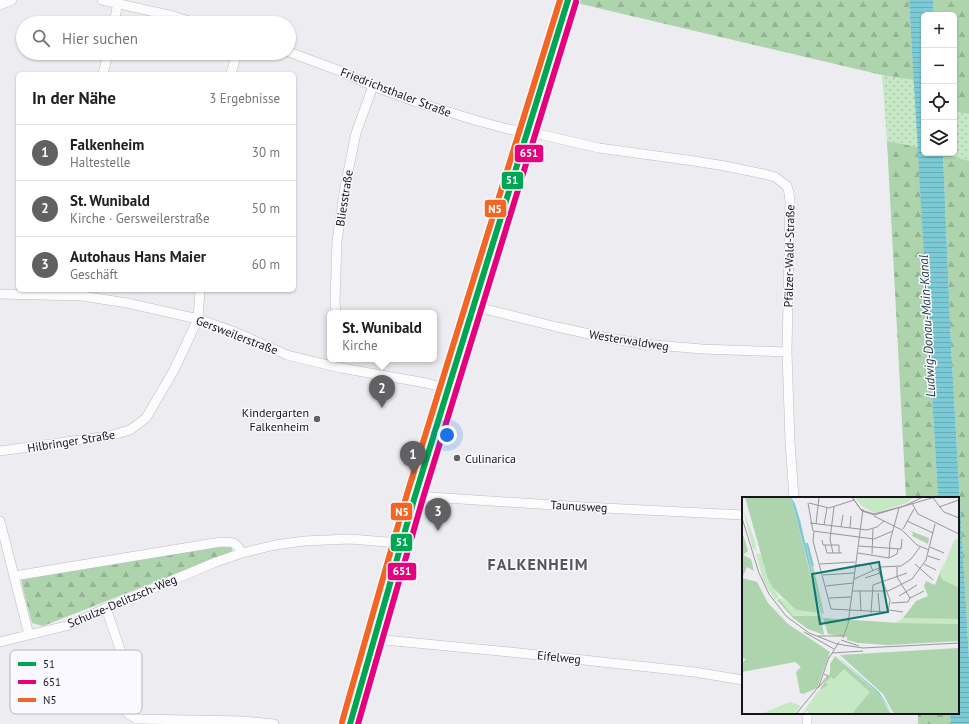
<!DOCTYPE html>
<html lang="de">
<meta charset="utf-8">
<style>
body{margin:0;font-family:"PT Sans",sans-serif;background:#f2f2f2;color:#202124}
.controls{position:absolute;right:12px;top:12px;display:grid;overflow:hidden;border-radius:6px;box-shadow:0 1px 3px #0004}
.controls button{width:36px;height:36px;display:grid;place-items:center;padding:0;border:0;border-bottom:1px solid #e0e0e0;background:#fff;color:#202124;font:20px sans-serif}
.you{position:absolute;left:447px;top:435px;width:14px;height:14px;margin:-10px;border:3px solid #fff;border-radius:50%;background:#1a73e8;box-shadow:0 0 0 6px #1a73e833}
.badge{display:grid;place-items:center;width:26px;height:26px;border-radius:50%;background:#616062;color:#fff;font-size:13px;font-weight:700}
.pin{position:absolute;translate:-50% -33px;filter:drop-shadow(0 1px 2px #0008)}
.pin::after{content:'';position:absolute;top:21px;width:14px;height:12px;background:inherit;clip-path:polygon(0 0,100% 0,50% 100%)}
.popup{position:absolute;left:327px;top:310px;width:110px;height:52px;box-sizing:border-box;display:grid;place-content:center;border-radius:6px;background:#fff;filter:drop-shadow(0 1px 3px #0005);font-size:13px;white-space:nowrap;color:#757577}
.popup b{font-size:15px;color:#202124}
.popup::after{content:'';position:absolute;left:50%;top:100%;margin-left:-8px;border:8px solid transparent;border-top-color:#fff}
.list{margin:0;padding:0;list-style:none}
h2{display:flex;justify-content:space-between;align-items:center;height:52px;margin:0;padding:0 16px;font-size:17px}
h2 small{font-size:13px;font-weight:400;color:#757577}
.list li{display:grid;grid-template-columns:26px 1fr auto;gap:12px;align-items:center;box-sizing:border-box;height:56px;padding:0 16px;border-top:1px solid #e0e0e0}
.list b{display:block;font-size:15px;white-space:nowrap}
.list p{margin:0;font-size:13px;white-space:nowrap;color:#757577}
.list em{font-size:13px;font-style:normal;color:#757577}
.icon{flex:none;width:22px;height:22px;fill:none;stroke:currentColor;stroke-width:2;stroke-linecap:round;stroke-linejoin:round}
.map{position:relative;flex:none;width:969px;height:724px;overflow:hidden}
.search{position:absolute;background:#fff;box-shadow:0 1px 3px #0004;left:16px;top:16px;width:280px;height:44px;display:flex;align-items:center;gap:10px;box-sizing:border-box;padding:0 14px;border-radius:22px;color:#757577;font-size:15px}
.panel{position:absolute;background:#fff;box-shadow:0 1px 3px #0004;left:16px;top:72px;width:280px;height:220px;border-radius:6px}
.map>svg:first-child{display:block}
.grass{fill:url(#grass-dots)}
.forest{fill:url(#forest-firs)}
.water{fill:url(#water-rules)}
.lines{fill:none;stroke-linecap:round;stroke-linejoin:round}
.minor-casing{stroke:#bdbcbf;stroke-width:10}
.secondary-casing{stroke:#bdbcbf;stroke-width:14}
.minor{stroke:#fcfcfd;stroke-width:9}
.secondary{stroke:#f9f7f7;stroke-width:13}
.bus-1-casing{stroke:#f9f9ff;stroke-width:9}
.bus-2-casing{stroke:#f9f9ff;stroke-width:9}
.bus-3-casing{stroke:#f9f9ff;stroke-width:9}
.bus-1{stroke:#00a651;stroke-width:6}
.bus-2{stroke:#e5007d;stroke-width:6}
.bus-3{stroke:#f26522;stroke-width:6}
.poi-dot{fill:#616062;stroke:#f9f9ff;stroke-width:1.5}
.labels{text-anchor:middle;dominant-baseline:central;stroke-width:3;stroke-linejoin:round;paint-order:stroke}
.street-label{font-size:12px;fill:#151416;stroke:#f9f9ff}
.poi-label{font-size:12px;fill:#151416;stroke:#f9f9ff;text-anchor:end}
.water-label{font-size:13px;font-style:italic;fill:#1e373a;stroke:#f9f9ff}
.district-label{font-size:16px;font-weight:bold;letter-spacing:1px;fill:#56555a;stroke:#f9f9ff}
.inset-river{fill:none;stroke:#7ccad6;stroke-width:2}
.inset-road{fill:none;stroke:#979699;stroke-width:1}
.view{fill:#0f766e;fill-opacity:0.15;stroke:#0f766e;stroke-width:2}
.inset-edge{fill:none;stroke:#151416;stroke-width:2}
.key{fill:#f9f9ff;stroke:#b5b4b9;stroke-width:1}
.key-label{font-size:11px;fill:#151416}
.line-badge{stroke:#f9f9ff;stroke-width:1.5}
.badge-label{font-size:11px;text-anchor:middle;font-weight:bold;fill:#fff}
</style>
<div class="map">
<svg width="969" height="724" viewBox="0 0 969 724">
<defs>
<pattern id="grass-dots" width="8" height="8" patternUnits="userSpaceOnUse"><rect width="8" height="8" fill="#c6e8c5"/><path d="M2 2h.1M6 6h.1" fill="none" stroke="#a9c6a8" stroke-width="1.8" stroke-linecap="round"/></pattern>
<pattern id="forest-firs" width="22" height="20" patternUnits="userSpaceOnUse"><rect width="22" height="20" fill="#add4ac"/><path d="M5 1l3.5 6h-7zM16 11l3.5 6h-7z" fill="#94b593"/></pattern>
<pattern id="water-rules" width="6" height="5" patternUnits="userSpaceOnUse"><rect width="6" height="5" fill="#7ccad6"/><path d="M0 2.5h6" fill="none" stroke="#6aadb7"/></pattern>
</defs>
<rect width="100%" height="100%" fill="#edecf0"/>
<path class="grass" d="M 882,75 L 914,80 L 918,147 L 887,141 Z
M 954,111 L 969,114 L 969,161 L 943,153 L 954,153 Z"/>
<path class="forest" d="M 564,0 L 909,0 L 914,80 L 882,75 Z
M 933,0 L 969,0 L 969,114 L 954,111 L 954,15 L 934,15 Z
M 887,141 L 918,147 L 938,498 L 906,498 Z
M 943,153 L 969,161 L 969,659 L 951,345 Z
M 229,543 L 233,547 L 231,552 L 43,626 L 32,623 L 23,589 L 21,578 Z
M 918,713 L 950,713 L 951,724 L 918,724 Z"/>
<path class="water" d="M 909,0 L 933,0 L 934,15 L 924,15 L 924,153 L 943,153 L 951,345 L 969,659 L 969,724 L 951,724 L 950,713 L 958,713 L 958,498 L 938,498 Z"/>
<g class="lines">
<defs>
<path id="minor" d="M 102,0 L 173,16 L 196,23
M 0,5 L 12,0
M 114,23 L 118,3
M 289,52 L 340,71 L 373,86 L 416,102 L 478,121 L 508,129 L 543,135 L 599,148 L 694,161 L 725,166 L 764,174 L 775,177 L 787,186 L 789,193 L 790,201 L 787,352 L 790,442 L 794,498
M 103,74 L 108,53
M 231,74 L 237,53
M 0,294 L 82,296 L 127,303 L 198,319 L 235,332 L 287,355 L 341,368 L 426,383 L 448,389
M 473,306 L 557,327 L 594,335 L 643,344 L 702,349 L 787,352
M 336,313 L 335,302 L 337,241 L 345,187 L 356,133 L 373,86
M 0,451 L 109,436 L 130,430 L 146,418 L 174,370 L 198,319 L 200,290
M 415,496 L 585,507 L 743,515
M 0,521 L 29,635
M 14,576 L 221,542 C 233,542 236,542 242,553
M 106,608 L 122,655 L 125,706 L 128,714 L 137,719 L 243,721 L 274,724
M 374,639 L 510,652 L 694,672 L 743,680
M 0,642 L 70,625 L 106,608 L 216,562 L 242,553 L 275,545 L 304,541 L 350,539 L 387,542 L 402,545
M 807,713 L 807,724"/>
<path id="secondary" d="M 350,724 L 415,496 L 568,0"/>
</defs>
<use href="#minor" class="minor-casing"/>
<use href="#secondary" class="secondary-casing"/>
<use href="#minor" class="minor"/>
<use href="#secondary" class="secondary"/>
<defs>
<path id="bus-1" d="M 350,724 L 415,496 L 568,0"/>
<path id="bus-2" d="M 358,724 L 423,498 L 576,2"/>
<path id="bus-3" d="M 342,722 L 407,494 L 560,0"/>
</defs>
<use href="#bus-1" class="bus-1-casing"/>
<use href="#bus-2" class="bus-2-casing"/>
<use href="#bus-3" class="bus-3-casing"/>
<use href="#bus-1" class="bus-1"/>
<use href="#bus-2" class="bus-2"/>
<use href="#bus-3" class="bus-3"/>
</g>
<g class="poi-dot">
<circle cx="317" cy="419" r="4"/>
<circle cx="457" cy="458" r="4"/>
</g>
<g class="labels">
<g class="street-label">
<text transform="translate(396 92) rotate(21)">Friedrichsthaler Straße</text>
<text transform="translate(344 198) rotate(-81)">Bliesstraße</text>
<text transform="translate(789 256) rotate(-89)">Pfälzer-Wald-Straße</text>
<text transform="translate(237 335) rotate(21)">Gersweilerstraße</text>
<text transform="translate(629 340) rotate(9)">Westerwaldweg</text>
<text transform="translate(71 441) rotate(-9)">Hilbringer Straße</text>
<text transform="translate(579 506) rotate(3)">Taunusweg</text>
<text transform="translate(122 601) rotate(-23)">Schulze-Delitzsch-Weg</text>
<text transform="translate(559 657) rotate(6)">Eifelweg</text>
</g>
<g class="poi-label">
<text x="309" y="412">Kindergarten<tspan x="309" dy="14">Falkenheim</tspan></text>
<text x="465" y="458" text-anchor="start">Culinarica</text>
</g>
<g class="water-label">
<text transform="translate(927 326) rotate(-93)">Ludwig-Donau-Main-Kanal</text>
</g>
<g class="district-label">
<text x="538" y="564">FALKENHEIM</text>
</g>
</g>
<g transform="translate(742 497)">
<rect width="217" height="217" fill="#edecf0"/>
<path d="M 1,13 L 13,44 L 14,54 L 11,52 ZM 14,56 L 20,58 L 26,82 L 37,100 L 33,103 L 21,83 ZM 40,101 L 54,113 L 78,116 L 79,119 L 51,119 L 41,109 L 37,102 ZM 161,121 L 217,122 L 217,127 L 153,126 Z" fill="#c6e8c5"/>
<path d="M 3,0 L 49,0 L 78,116 L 54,113 L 31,91 L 26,82 ZM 166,33 L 187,41 L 186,47 L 170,39 L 171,36 ZM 0,34 L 6,54 L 1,58 L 9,62 L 12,74 L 5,70 L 0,81 L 15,85 L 26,106 L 46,127 L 88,155 L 75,191 L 61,197 L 58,196 L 54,175 L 59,170 L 53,165 L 0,175 L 0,166 L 4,162 L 0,161 ZM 63,45 L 67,50 L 82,117 L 80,116 ZM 202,65 L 198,77 L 201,83 L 217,90 L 217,122 L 161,121 L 174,104 L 186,99 L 182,89 L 184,84 L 193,88 ZM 37,102 L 51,119 L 79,119 L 82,138 L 66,132 L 51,121 L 35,103 ZM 81,121 L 157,126 L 217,127 L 217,144 L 147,148 L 116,146 L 105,143 L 105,140 L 86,137 ZM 217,151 L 217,217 L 152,217 L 141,197 L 98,158 ZM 93,159 L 137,197 L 149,217 L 110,217 L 113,213 L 89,180 L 86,188 L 80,193 L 78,192 L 88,176 L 88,167 Z" fill="#add4ac"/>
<path d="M 112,0 L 171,0 L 165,6 L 133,16 L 121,10 Z" fill="#c6e8c5"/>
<path d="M 48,205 L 59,209 L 52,217 L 19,217 Z" fill="#c6e8c5"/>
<path d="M 102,172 L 128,195 L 113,213 L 110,217 L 68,217 L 65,214 L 60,217 L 76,194 L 86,188 L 84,185 L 89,180 L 92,182 Z" fill="#c6e8c5"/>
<path d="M 213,42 L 217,43 L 217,90 L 201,83 L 198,77 Z" fill="#c6e8c5"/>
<path d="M 49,0 L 53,7 L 58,23 L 84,136 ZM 94,158 L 137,195 L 151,217 L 136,196 Z" fill="#7ccad6"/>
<path class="inset-river" d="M 65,46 L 71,69"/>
<path class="inset-road" d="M 110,0 L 120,14 L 132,18 L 193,0M 110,0 L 119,13 L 132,17 L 162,9 L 179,1M 191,1 L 202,15 L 217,21M 66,6 L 71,34 L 132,42 L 151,34M 67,6 L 87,11 L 112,3M 170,6 L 176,17 L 217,37M 197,10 L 217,3M 132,19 L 160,33 L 175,48 L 187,53M 0,21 L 17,76 L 27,97 L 44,119 L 67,136 L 95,147 L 121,151 L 217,146M 165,24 L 191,36M 68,26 L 125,33 L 135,30 L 142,24M 74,27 L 77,0M 82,28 L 85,11M 99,30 L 101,18M 108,31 L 109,19M 161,32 L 172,12M 72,35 L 71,44 L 89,112 L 146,115 L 148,103 L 136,72M 80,43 L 81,48 L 89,48M 83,48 L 85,56 L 100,56M 90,48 L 97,48 L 97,56M 117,49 L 159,52 L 160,42M 188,50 L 202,56M 91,56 L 88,42 L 92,10M 116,56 L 147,61 L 155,57 L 156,52M 130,57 L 131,32M 186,59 L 198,63M 147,61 L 148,44 L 157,11M 78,67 L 113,65M 173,67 L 191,83M 182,67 L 194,73M 114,68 L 128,67 L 131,74M 155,70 L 155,80 L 168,101M 81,78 L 112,76M 123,81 L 138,76M 112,82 L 139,70 L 159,69 L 169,62 L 178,50M 84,89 L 111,86M 110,94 L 146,94 L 170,82 L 184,63 L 193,27M 118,94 L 119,114M 136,96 L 138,117M 157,99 L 175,88M 87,101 L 109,100M 149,106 L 166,105 L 168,101 L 182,94M 147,113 L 161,115M 129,116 L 131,88 L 165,76M 62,135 L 92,152M 76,139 L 101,139M 101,141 L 106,127 L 121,12M 99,143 L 117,149M 90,156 L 121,154M 87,161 L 97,145M 76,191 L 86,179 L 82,177M 54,217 L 77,189 L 87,160"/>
<path class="view" d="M 137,65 L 146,115 L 78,127 L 70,77 Z"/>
<rect width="217" height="217" class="inset-edge"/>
</g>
<rect x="10" y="650" width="132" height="64" rx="6" class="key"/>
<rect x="18" y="662" width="18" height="4" fill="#00a651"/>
<rect x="18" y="680" width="18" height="4" fill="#e5007d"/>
<rect x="18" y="698" width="18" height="4" fill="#f26522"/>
<g class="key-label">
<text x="43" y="668">51</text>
<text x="43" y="686">651</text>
<text x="43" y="704">N5</text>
</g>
<g class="line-badge">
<rect x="514" y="144" width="30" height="19" rx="4" fill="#e5007d"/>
<rect x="501" y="171" width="23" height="19" rx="4" fill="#00a651"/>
<rect x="484" y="199" width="23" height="19" rx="4" fill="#f26522"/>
<rect x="390" y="502" width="23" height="19" rx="4" fill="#f26522"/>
<rect x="390" y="533" width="23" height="19" rx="4" fill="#00a651"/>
<rect x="387" y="562" width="30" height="19" rx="4" fill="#e5007d"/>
</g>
<g class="badge-label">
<text x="529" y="157">651</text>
<text x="512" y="184">51</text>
<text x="495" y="213">N5</text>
<text x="402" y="516">N5</text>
<text x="402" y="546">51</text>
<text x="402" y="575">651</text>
</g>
</svg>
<div class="controls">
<button>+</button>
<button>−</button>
<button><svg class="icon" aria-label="locate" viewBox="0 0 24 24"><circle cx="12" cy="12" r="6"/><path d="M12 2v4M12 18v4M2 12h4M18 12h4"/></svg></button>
<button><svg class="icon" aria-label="layers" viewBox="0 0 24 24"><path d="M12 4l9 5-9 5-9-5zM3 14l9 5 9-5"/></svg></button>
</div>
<div class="you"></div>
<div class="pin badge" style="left:413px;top:474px">1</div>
<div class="pin badge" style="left:382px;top:408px">2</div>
<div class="popup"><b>St. Wunibald</b>Kirche</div>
<div class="pin badge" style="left:438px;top:531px">3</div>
<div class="search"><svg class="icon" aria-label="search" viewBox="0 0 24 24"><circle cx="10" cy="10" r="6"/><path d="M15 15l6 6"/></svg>Hier suchen</div>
<section class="panel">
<h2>In der Nähe<small>3 Ergebnisse</small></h2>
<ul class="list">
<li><span class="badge">1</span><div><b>Falkenheim</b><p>Haltestelle</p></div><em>30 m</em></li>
<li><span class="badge">2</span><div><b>St. Wunibald</b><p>Kirche · Gersweilerstraße</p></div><em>50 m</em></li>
<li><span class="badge">3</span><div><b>Autohaus Hans Maier</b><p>Geschäft</p></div><em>60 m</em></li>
</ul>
</section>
</div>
